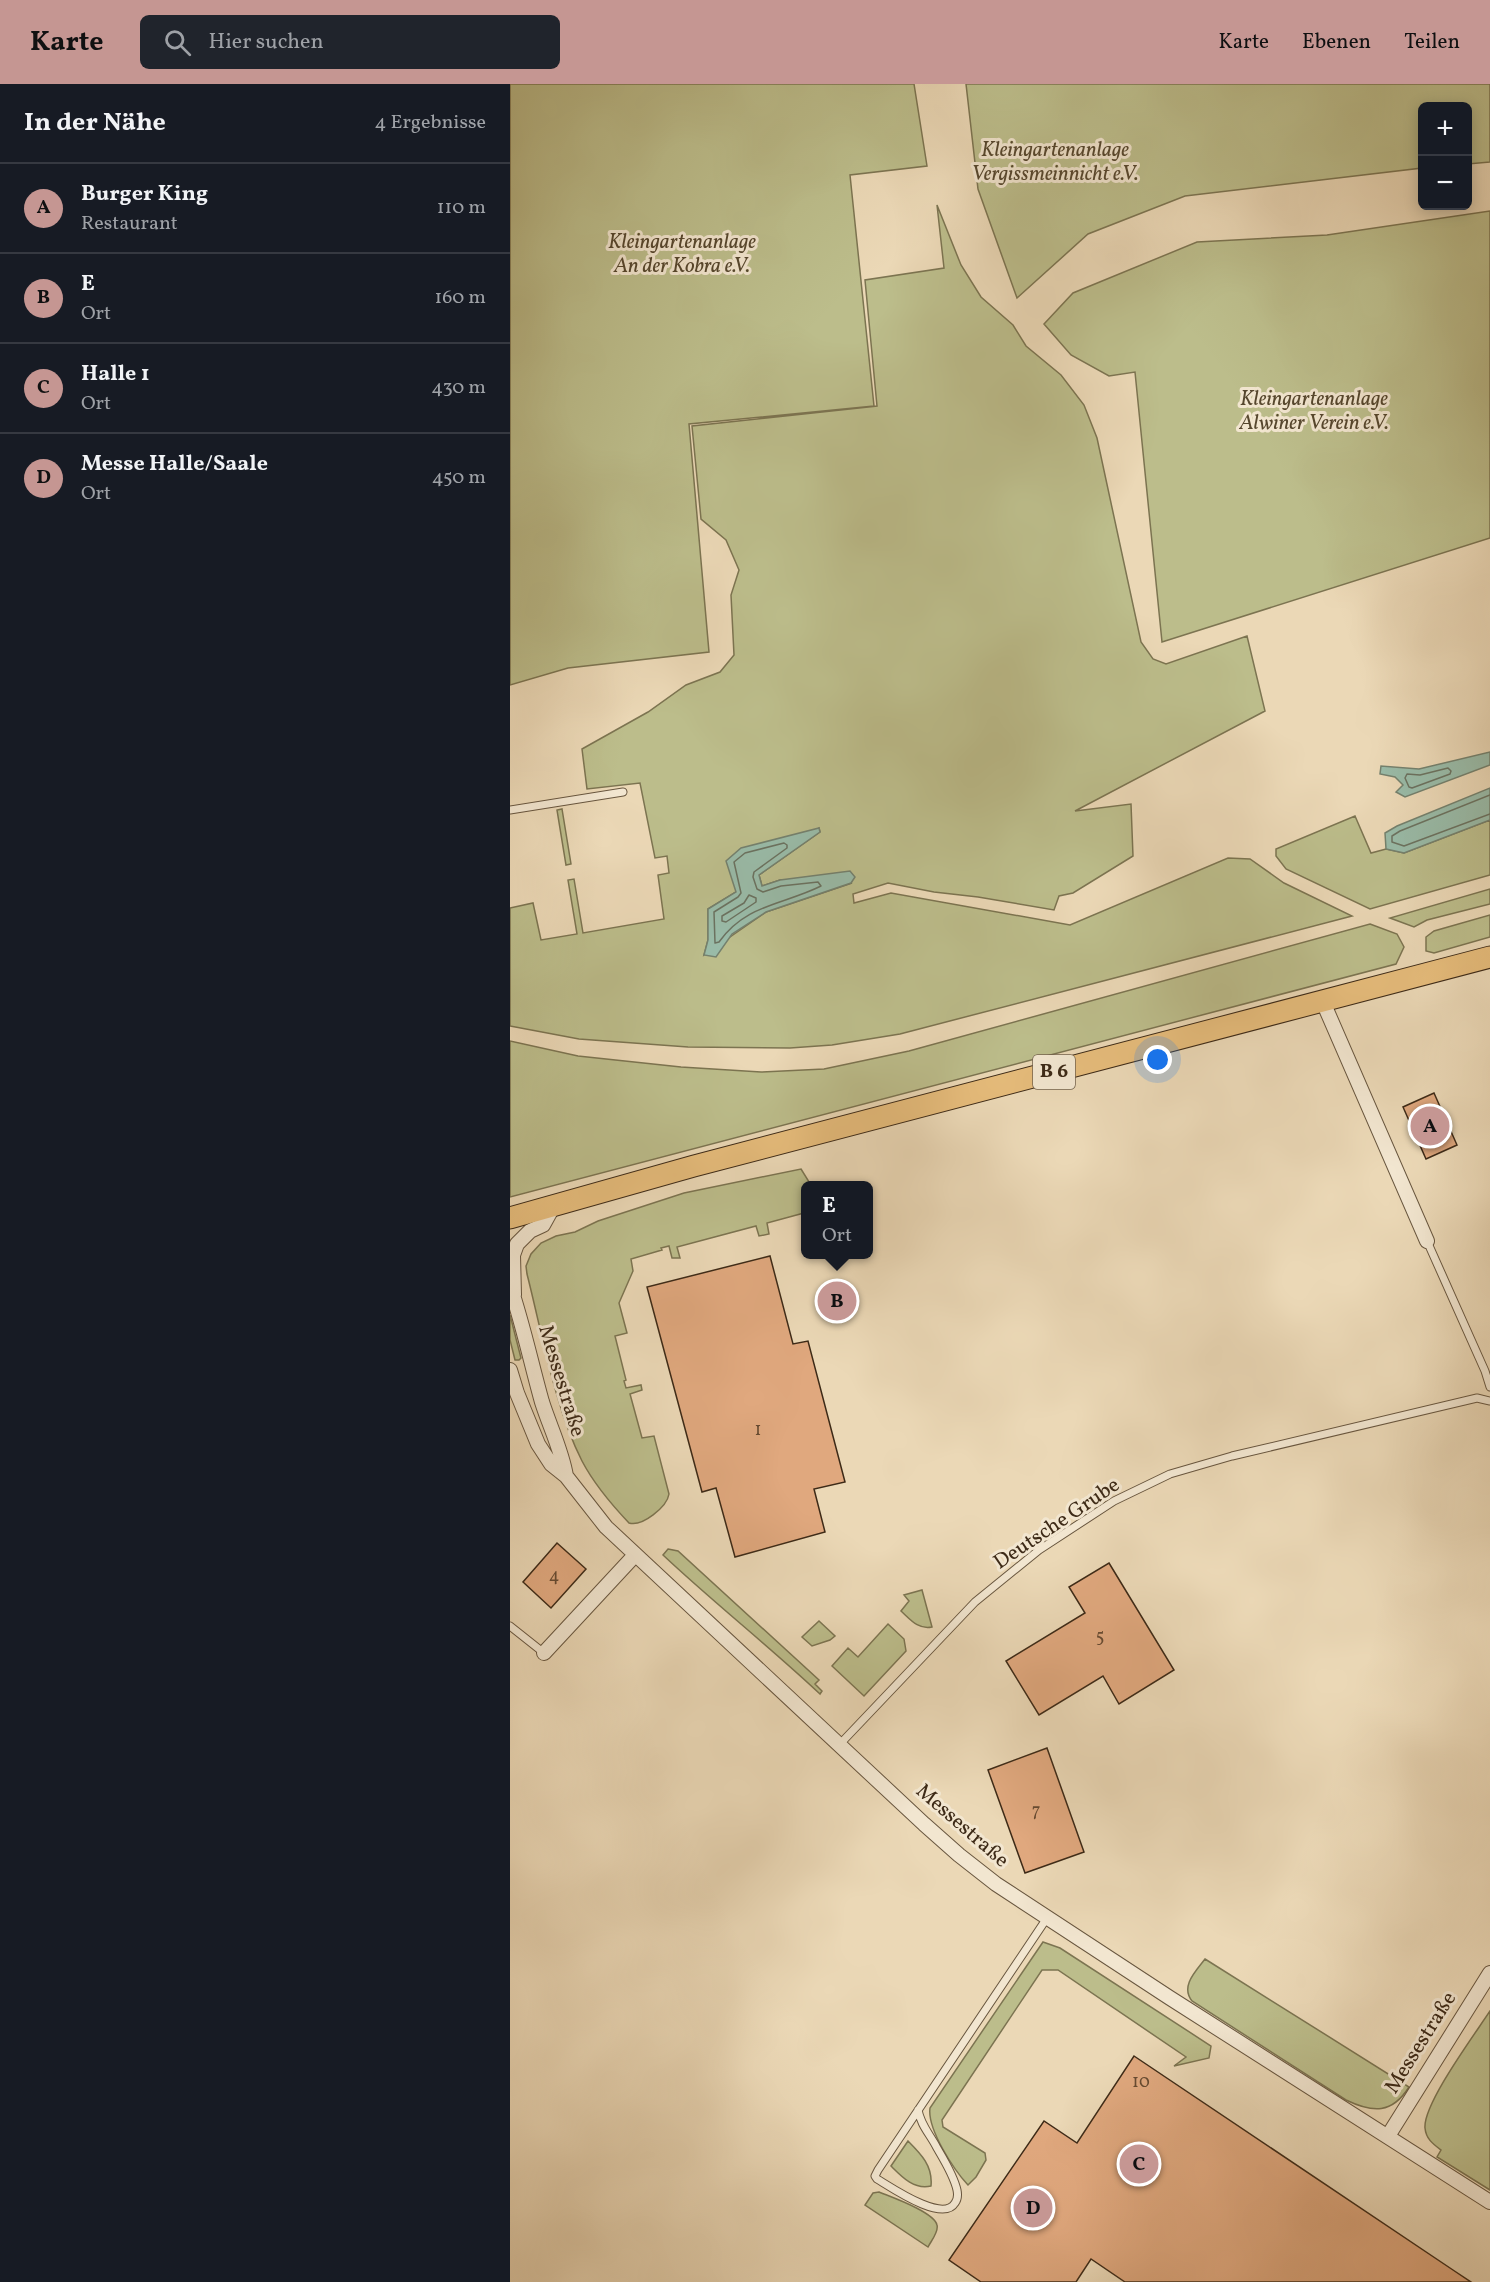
<!DOCTYPE html>
<html lang="de">
<meta charset="utf-8">
<style>
body{margin:0;font-family:Vollkorn,serif;background:#20242c;color:#f1f3f6}
.controls{position:absolute;right:18px;top:18px;display:grid;overflow:hidden;border-radius:9px;box-shadow:0 3px 15px #0003}
.controls button{width:54px;height:54px;display:grid;place-items:center;padding:0;border:0;border-bottom:2px solid #363941;background:#171b24;color:#f1f3f6;font:30px sans-serif}
.you{position:absolute;left:648px;top:976px;width:21px;height:21px;margin:-15px;border:4px solid #fff;border-radius:50%;background:#1a73e8;box-shadow:0 0 0 9px #1a73e833}
.badge{display:grid;place-items:center;width:39px;height:39px;border-radius:50%;background:#c59692;color:#111;font-size:20px;font-weight:700}
.pin{position:absolute;translate:-50% -50%;border:3px solid #fff;box-shadow:0 2px 6px #0006}
.popup{position:absolute;left:291px;top:1097px;width:72px;height:78px;box-sizing:border-box;display:grid;place-content:center;border-radius:9px;background:#171b24;filter:drop-shadow(0 2px 4px #0005);font-size:20px;white-space:nowrap;color:#9ea1a6}
.popup b{font-size:22px;color:#f1f3f6}
.popup::after{content:'';position:absolute;left:50%;top:100%;margin-left:-12px;border:12px solid transparent;border-top-color:#171b24}
.list{margin:0;padding:0;list-style:none}
h2{display:flex;justify-content:space-between;align-items:center;height:78px;margin:0;padding:0 24px;font-size:26px}
h2 small{font-size:20px;font-weight:400;color:#9ea1a6}
.list li{display:grid;grid-template-columns:39px 1fr auto;gap:18px;align-items:center;box-sizing:border-box;height:90px;padding:0 24px;border-top:2px solid #363941}
.list b{display:block;font-size:22px;white-space:nowrap}
.list p{margin:0;font-size:20px;white-space:nowrap;color:#9ea1a6}
.list em{font-size:20px;font-style:normal;color:#9ea1a6}
.icon{flex:none;width:33px;height:33px;fill:none;stroke:currentColor;stroke-width:2;stroke-linecap:round;stroke-linejoin:round}
.map{position:relative;flex:none;width:980px;height:2198px;overflow:hidden}
header{display:flex;align-items:center;gap:36px;box-sizing:border-box;height:84px;padding:0 30px;background:#c59692;color:#111}
header strong{font-size:28px}
nav{display:flex;gap:33px;margin-inline-start:auto;font-size:21px}
.search{width:420px;height:54px;background:#20242c;display:flex;align-items:center;gap:15px;box-sizing:border-box;padding:0 21px;border-radius:9px;color:#9ea1a6;font-size:22px}
main{display:flex}
aside{flex:1;background:#171b24}
.map>svg:first-child{display:block}
.green{fill:#bcbd8b;stroke:#7c7451;stroke-width:1.5;fill-rule:evenodd}
.water{fill:#99bba8;stroke:#74816e;stroke-width:1.5}
.lines{fill:none;stroke-linecap:round;stroke-linejoin:round}
.shore{stroke:#6b7260;stroke-width:1.5}
.building{fill:#e0a87e;stroke:#3d2a17;stroke-width:1.5}
.service-casing{stroke:#68563f;stroke-width:9}
.minor-casing{stroke:#68563f;stroke-width:16}
.primary-casing{stroke:#3d2a17;stroke-width:23}
.service{stroke:#f2e6d0;stroke-width:7}
.minor{stroke:#f2e6d0;stroke-width:14}
.primary{stroke:#e6bc7b;stroke-width:21}
.labels{text-anchor:middle;dominant-baseline:central;stroke-width:6;stroke-linejoin:round;paint-order:stroke}
.number-label{font-size:18px;fill:#664a31}
.shield{fill:#f2e6d0;stroke:#73624e;stroke-width:1.5}
.shield-label{font-size:20px;font-weight:bold;fill:#3d2a17}
.park-label{font-size:21px;font-style:italic;fill:#56472e;stroke:#f2e6d0}
.street-label{font-size:21px;fill:#3d2a17;stroke:#f2e6d0}
</style>
<header>
<strong>Karte</strong>
<div class="search"><svg class="icon" aria-label="search" viewBox="0 0 24 24"><circle cx="10" cy="10" r="6"/><path d="M15 15l6 6"/></svg>Hier suchen</div>
<nav><a>Karte</a><a>Ebenen</a><a>Teilen</a></nav>
</header>
<main>
<aside>
<h2>In der Nähe<small>4 Ergebnisse</small></h2>
<ul class="list">
<li><span class="badge">A</span><div><b>Burger King</b><p>Restaurant</p></div><em>110 m</em></li>
<li><span class="badge">B</span><div><b>E</b><p>Ort</p></div><em>160 m</em></li>
<li><span class="badge">C</span><div><b>Halle 1</b><p>Ort</p></div><em>430 m</em></li>
<li><span class="badge">D</span><div><b>Messe Halle/Saale</b><p>Ort</p></div><em>450 m</em></li>
</ul>
</aside>
<div class="map">
<svg width="980" height="2198" viewBox="0 0 980 2198">
<rect width="100%" height="100%" fill="#ebd8b6"/>
<filter id="stains"><feTurbulence type="fractalNoise" baseFrequency=".00333" numOctaves="4"/><feColorMatrix values="0 0 0 0 .2 0 0 0 0 .09 0 0 0 0 .02 0 0 0 .5 -.17"/></filter>
<radialGradient id="worn" r=".72"><stop offset=".6" stop-color="#630" stop-opacity="0"/><stop offset="1" stop-color="#630" stop-opacity=".3"/></radialGradient>
<path class="green" d="M 0,0 L 404,0 L 417,82 L 340,91 L 364,322 L 179,340 L 199,568 L 58,584 L 0,601 Z
M 456,0 L 980,0 L 980,78 L 958,80 L 958,22 L 912,22 L 912,84 L 675,112 L 578,150 L 507,214 L 468,105 Z
M 427,121 L 451,181 L 471,213 L 503,241 L 516,262 L 551,291 L 574,321 L 587,354 L 631,558 L 643,575 L 656,580 L 737,552 L 755,627 L 565,727 L 621,720 L 623,772 L 563,809 L 549,812 L 544,826 L 468,813 L 424,808 L 378,799 L 343,810 L 344,819 L 381,809 L 560,841 L 718,774 L 740,775 L 774,799 L 842,832 L 390,950 L 322,961 L 280,964 L 178,963 L 69,955 L 0,942 L 0,824 L 23,819 L 31,856 L 67,850 L 58,796 L 64,795 L 73,849 L 154,835 L 148,791 L 159,789 L 157,772 L 145,774 L 130,699 L 77,705 L 72,665 L 138,628 L 176,601 L 210,588 L 224,571 L 221,511 L 229,486 L 216,456 L 191,435 L 182,342 L 367,322 L 355,196 L 434,184 ZM 309,744 L 310,748 L 249,791 L 252,802 L 270,796 L 342,799 L 256,828 L 194,871 L 198,856 L 198,825 L 226,808 Z
M 980,127 L 980,454 L 652,558 L 625,288 L 599,292 L 561,271 L 534,240 L 563,209 L 687,158 L 817,151 Z
M 52,725 L 61,780 L 56,781 L 47,726 Z
M 845,732 L 861,769 L 876,765 L 894,769 L 980,736 L 980,791 L 860,825 L 776,785 L 766,772 L 766,765 Z
M 980,805 L 980,820 L 917,836 L 904,843 L 880,834 Z
M 980,831 L 980,853 L 924,869 L 916,867 L 916,853 L 924,847 Z
M 860,840 L 887,850 L 894,863 L 886,880 L 0,1113 L 0,957 L 68,972 L 171,983 L 251,988 L 314,985 L 399,967 Z
M 291,1085 L 299,1098 L 305,1101 L 296,1102 L 295,1134 L 294,1129 L 257,1139 L 259,1150 L 249,1152 L 246,1142 L 167,1163 L 170,1174 L 162,1174 L 159,1162 L 151,1164 L 152,1166 L 121,1175 L 123,1187 L 109,1219 L 117,1249 L 105,1252 L 116,1296 L 114,1297 L 116,1304 L 131,1301 L 132,1306 L 120,1310 L 132,1354 L 144,1352 L 159,1410 C 157,1423 132,1443 119,1439 C 101,1420 84,1400 72,1377 C 45,1324 32,1249 17,1190 L 16,1182 L 21,1170 L 31,1159 L 46,1152 L 65,1148 L 88,1137 L 174,1109 Z
M 0,1231 L 11,1274 L 9,1276 L 5,1276 L 0,1256 Z
M 158,1465 L 168,1467 L 309,1596 L 305,1600 L 312,1607 L 310,1610 C 259,1562 204,1519 153,1471 Z
M 412,1506 L 422,1543 C 408,1546 400,1535 391,1527 L 399,1517 L 394,1511 Z
M 309,1537 L 325,1552 L 320,1556 L 302,1562 L 292,1553 Z
M 378,1540 L 394,1555 L 396,1567 L 354,1612 L 322,1582 L 338,1564 L 348,1573 Z
M 533,1858 L 550,1864 L 701,1962 L 699,1974 L 664,1982 L 676,1973 L 548,1886 L 532,1886 L 432,2036 L 433,2043 L 475,2069 L 476,2076 L 466,2093 L 458,2101 C 444,2086 417,2045 420,2024 Z
M 695,1875 L 899,2003 C 882,2030 863,2029 836,2016 L 682,1917 C 670,1902 686,1887 695,1875 Z
M 980,1927 L 980,2106 L 927,2073 L 931,2066 C 923,2060 916,2055 915,2044 C 913,2020 965,1950 980,1927 Z
M 398,2057 C 411,2070 423,2082 421,2102 C 404,2106 392,2093 381,2082 Z
M 369,2108 C 381,2113 424,2128 427,2141 C 429,2148 421,2157 418,2163 L 355,2121 L 363,2109 Z"/>
<path class="water" d="M 980,668 L 980,681 L 895,713 L 886,708 L 893,701 L 885,693 L 870,690 L 871,682 L 909,685 Z
M 980,704 L 980,736 L 894,769 L 876,765 L 875,749 L 887,742 Z
M 309,744 L 310,748 L 249,791 L 252,802 L 270,796 L 340,787 L 345,793 L 341,799 L 256,828 L 222,850 L 206,873 L 194,871 L 198,856 L 198,825 L 226,808 L 216,777 L 231,764 Z"/>
<g class="lines">
<path class="shore" d="M 938,684 L 941,687 L 940,690 L 902,704 L 899,703 L 895,694 L 897,690 L 910,691 Z
M 980,711 L 890,747 L 882,752 L 882,758 L 894,762 L 980,730
M 274,759 L 277,761 L 277,764 L 244,788 L 243,793 L 247,805 L 253,808 L 271,802 L 308,798 L 311,802 C 273,821 236,820 209,858 L 205,859 L 204,828 L 228,813 L 231,809 L 224,778 L 235,769 Z
M 239,811 L 246,814 L 246,818 L 216,838 L 212,837 L 212,832 L 234,819 Z"/>
</g>
<path class="building" d="M 924,1009 L 947,1061 L 916,1075 L 893,1023 Z
M 260,1172 L 283,1260 L 298,1257 L 335,1398 L 304,1405 L 315,1448 L 225,1473 L 206,1404 L 192,1408 L 137,1203 Z
M 47,1459 L 76,1485 L 41,1524 L 13,1498 Z
M 599,1479 L 664,1586 L 609,1620 L 593,1592 L 529,1631 L 496,1577 L 575,1529 L 559,1503 Z
M 537,1664 L 574,1768 L 515,1789 L 478,1686 Z
M 624,1972 L 943,2186 L 961,2198 L 615,2198 L 581,2175 L 566,2198 L 471,2198 L 439,2176 L 534,2037 L 567,2059 Z"/>
<g class="lines">
<defs>
<path id="service" d="M 0,726 L 113,708
M 917,1157 L 975,1287 L 980,1303
M 0,1542 L 34,1569
M 330,1660 L 465,1518 L 529,1466 L 604,1417 L 660,1390 L 722,1372 L 967,1314 L 980,1317
M 408,2026 C 411,2042 420,2050 427,2064 C 434,2076 444,2092 447,2106 C 448,2111 448,2115 445,2119 C 433,2139 382,2104 367,2095 L 365,2092 L 368,2086 L 537,1834"/>
<path id="minor" d="M 813,918 L 917,1157
M 0,1202 C 13,1240 21,1279 32,1318 C 40,1343 52,1367 56,1392
M 4,1211 L 3,1171 L 7,1160 L 20,1147 L 33,1141 L 43,1123
M 0,1286 L 7,1309 L 28,1360 L 41,1380 L 56,1392 L 96,1443 L 414,1740 L 449,1771 L 486,1800 L 660,1914 L 980,2118
M 34,1569 L 125,1471
M 878,2052 L 980,1889"/>
<path id="primary" d="M 0,1134 L 184,1082 L 980,873"/>
</defs>
<use href="#service" class="service-casing"/>
<use href="#minor" class="minor-casing"/>
<use href="#primary" class="primary-casing"/>
<use href="#service" class="service"/>
<use href="#minor" class="minor"/>
<use href="#primary" class="primary"/>
</g>
<g class="labels">
<g class="number-label">
<text x="248" y="1346">1</text>
<text x="44" y="1492">4</text>
<text x="590" y="1553">5</text>
<text x="526" y="1727">7</text>
<text x="631" y="1998">10</text>
</g>
<rect class="shield" x="523" y="971" width="42" height="34" rx="4.5"/>
<g class="shield-label">
<text x="544" y="988">B 6</text>
</g>
<g class="park-label">
<text x="545" y="66">Kleingartenanlage<tspan x="545" dy="24">Vergissmeinnicht e.V.</tspan></text>
<text x="172" y="158">Kleingartenanlage<tspan x="172" dy="24">An der Kobra e.V.</tspan></text>
<text x="804" y="315">Kleingartenanlage<tspan x="804" dy="24">Alwiner Verein e.V.</tspan></text>
</g>
<g class="street-label">
<text transform="translate(51 1297) rotate(73)">Messestraße</text>
<text transform="translate(547 1440) rotate(-34)">Deutsche Grube</text>
<text transform="translate(452 1742) rotate(41)">Messestraße</text>
<text transform="translate(911 1959) rotate(-58)">Messestraße</text>
</g>
</g>
<rect width="100%" height="100%" filter="url(#stains)"/>
<rect width="100%" height="100%" fill="url(#worn)"/>
</svg>
<div class="controls">
<button>+</button>
<button>−</button>
</div>
<div class="you"></div>
<div class="pin badge" style="left:920px;top:1042px">A</div>
<div class="pin badge" style="left:327px;top:1217px">B</div>
<div class="popup"><b>E</b>Ort</div>
<div class="pin badge" style="left:629px;top:2080px">C</div>
<div class="pin badge" style="left:523px;top:2124px">D</div>
</div>
</main>
